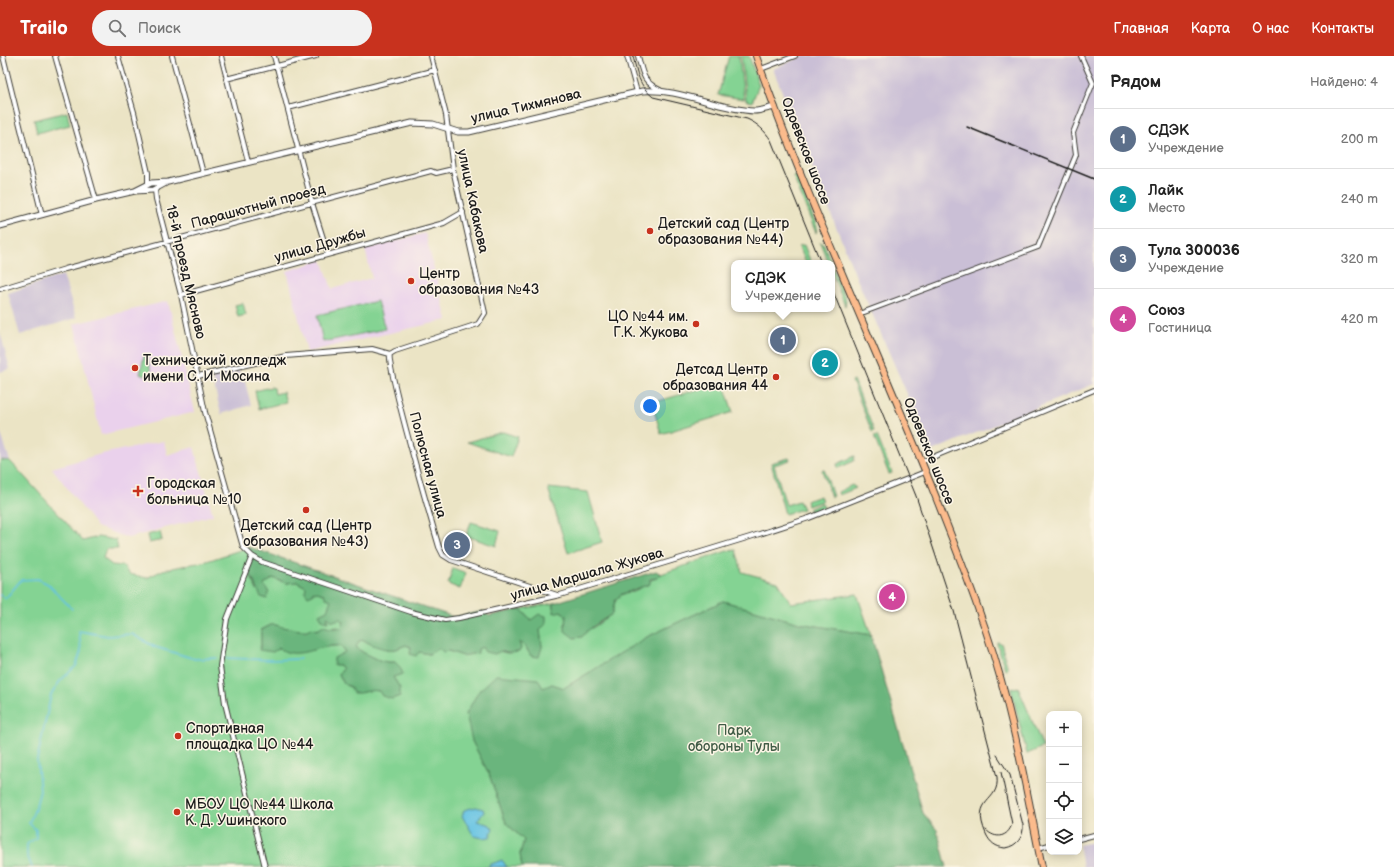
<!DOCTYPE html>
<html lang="ru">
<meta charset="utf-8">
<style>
body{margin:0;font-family:"Balsamiq Sans",sans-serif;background:#f2f2f2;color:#222}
.controls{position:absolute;right:12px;bottom:12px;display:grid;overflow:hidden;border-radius:8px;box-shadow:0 2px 10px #0003}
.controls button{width:36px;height:36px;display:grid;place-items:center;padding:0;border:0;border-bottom:1px solid #e0e0e0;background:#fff;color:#222;font:20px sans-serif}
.you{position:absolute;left:650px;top:350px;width:14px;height:14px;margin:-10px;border:3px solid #fff;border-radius:50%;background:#1a73e8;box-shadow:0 0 0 6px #1a73e833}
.badge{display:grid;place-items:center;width:26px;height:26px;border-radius:50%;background:#c8321e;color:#fff;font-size:13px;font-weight:700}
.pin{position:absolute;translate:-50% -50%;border:2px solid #fff;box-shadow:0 1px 4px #0006}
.popup{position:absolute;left:731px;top:204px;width:104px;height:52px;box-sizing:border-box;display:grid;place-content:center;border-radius:8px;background:#fff;filter:drop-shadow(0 1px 3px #0005);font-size:13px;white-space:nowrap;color:#767676}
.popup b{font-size:15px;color:#222}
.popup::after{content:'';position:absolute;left:50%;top:100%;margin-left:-8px;border:8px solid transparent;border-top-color:#fff}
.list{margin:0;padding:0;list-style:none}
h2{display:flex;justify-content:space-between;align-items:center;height:52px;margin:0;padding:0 16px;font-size:17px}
h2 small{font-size:13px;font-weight:400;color:#767676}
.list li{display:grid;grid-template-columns:26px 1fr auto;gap:12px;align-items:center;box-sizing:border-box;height:60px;padding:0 16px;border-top:1px solid #e0e0e0}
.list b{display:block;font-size:15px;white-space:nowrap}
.list p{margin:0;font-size:13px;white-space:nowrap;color:#767676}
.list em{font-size:13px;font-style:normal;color:#767676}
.icon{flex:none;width:22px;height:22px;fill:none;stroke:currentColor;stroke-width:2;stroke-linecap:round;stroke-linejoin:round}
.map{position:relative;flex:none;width:1094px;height:811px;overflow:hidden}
header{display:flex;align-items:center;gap:24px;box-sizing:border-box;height:56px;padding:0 20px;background:#c8321e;color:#fff}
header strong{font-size:19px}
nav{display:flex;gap:22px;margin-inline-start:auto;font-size:14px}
.search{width:280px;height:36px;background:#f2f2f2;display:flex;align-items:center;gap:10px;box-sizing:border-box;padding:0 14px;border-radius:22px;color:#767676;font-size:15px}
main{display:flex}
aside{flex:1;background:#fff}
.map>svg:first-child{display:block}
.built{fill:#ead1ec}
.industrial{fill:#cabfd6}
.green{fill:#84d393;stroke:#507858}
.forest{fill:#6bb57d;stroke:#44684c}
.water{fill:#64c2e3;stroke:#406f80}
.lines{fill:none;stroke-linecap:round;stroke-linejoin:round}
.stream{stroke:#64c2e3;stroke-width:1.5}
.minor-casing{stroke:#3b3a35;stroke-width:6}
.tertiary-casing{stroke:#3b3a35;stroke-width:7}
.primary-casing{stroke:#3b3a35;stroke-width:8}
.minor{stroke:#fff;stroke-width:4}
.tertiary{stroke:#fff;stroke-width:5}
.primary{stroke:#fbbb8c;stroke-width:6}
.tram{stroke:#1c1c1c;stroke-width:1}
.rail{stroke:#1c1c1c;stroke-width:1.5}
.poi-dot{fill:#c8321e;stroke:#fcf5e5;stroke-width:1.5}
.labels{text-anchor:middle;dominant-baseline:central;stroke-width:3;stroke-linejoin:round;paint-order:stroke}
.street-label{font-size:14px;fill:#1c1c1c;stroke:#fcf5e5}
.poi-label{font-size:14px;fill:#1c1c1c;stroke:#fcf5e5;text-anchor:start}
.park-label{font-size:14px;fill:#405c46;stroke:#fcf5e5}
</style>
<header>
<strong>Trailo</strong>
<div class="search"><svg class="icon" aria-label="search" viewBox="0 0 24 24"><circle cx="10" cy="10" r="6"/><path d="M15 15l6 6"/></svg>Поиск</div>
<nav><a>Главная</a><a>Карта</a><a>О нас</a><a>Контакты</a></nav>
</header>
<main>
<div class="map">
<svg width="1094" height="811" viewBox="0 0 1094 811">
<rect width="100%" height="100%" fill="#fcf5e5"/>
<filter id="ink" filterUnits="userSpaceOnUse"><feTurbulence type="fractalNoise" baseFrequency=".025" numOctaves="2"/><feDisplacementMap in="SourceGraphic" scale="8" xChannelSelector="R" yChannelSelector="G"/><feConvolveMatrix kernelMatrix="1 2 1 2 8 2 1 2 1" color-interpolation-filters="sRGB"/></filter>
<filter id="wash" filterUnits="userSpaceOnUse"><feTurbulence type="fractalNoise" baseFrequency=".012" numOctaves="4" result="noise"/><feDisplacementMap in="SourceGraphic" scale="16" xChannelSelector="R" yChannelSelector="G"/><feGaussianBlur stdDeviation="0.9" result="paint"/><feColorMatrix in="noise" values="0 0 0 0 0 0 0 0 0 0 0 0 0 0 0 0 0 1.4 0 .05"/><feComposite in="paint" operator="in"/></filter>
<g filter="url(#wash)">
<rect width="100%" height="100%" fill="#ebe4c5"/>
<path class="built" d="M 425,177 L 447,264 L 307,296 L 287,215 L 322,204 L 332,233 L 372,222 L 365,193 Z
M 168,245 L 195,356 L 101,379 L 74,268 Z
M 164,385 L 167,399 L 194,391 L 213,459 L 128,482 L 97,471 L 52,412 L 101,398 Z"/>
<path class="industrial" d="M 803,0 L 1094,0 L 1094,328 L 932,395 L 857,223 L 773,13 Z
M 63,219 L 76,262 L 20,279 L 8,237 Z
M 0,276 L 10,313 L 0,316 Z
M 239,314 L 240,318 L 243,318 L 251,349 L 221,358 L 212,320 Z
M 0,375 L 10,405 L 0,404 Z
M 1094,786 L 1094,811 L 1083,811 L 1079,789 Z"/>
<path class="green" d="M 729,0 L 739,0 L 744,43 L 718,39 Z
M 741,0 L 749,0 L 759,29 L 752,46 L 746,44 Z
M 67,56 L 70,69 L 37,77 L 34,64 Z
M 796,119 L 817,171 L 816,177 L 793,120 Z
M 820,186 L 824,188 L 831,207 L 828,207 Z
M 804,189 L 811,207 L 806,207 L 799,190 Z
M 832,209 L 846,244 L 845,250 L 832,217 Z
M 377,245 L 385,273 L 323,286 L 317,259 Z
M 243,247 L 246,259 L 238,261 L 235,249 Z
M 146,299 L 151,315 L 144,320 L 140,318 L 144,300 Z
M 854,324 L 874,375 L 872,376 L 852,325 Z
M 723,326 L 733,356 L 661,378 L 652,347 Z
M 271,331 L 274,332 L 275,338 L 283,336 L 286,346 L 259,353 L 255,335 Z
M 503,376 L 518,381 L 511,401 L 467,386 Z
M 877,380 L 892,417 L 889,418 L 874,381 Z
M 855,400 L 854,405 L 838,412 L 837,408 Z
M 789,402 L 790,404 L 774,409 L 786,449 L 799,445 L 803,453 L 785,458 L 771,407 Z
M 0,404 L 10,405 L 83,485 L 98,481 L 116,484 L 118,493 L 106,493 L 103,502 L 112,509 L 123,510 L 129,518 L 147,522 L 163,514 L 207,505 L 249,491 L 252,500 L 247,511 L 257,535 L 273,522 L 286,527 L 297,526 L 313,535 L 325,538 L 332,544 L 327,561 L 340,563 L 344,566 L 342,572 L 337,571 C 315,574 294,577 273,568 L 261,574 L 261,589 L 275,593 L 279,592 C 294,603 324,588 341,590 L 345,596 L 334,608 L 340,609 L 343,613 L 339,618 L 344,628 L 361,637 L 371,634 L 379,635 L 397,627 L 393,621 L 395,606 C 383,608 365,599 356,591 L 358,585 L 364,584 C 370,589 388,595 396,593 C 399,592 403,590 406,589 L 419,596 L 429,598 L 439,592 L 463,600 L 482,591 L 507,597 L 519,596 L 521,592 L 519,585 L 525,590 L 531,600 L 542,591 L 540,574 L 546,568 L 531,564 L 521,553 L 554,547 L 553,550 L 566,559 L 567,565 L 564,570 C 593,577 589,574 612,558 C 617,531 624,542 642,531 C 648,527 650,523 658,522 L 661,518 L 727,495 L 736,494 L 742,516 L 778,526 L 791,547 L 857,538 L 871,579 L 799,567 L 723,545 L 647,581 L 564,632 L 552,628 L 472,685 L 489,718 L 506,767 L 524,784 L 520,798 L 522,811 L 0,811 Z
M 824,413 L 833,440 L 831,441 L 822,414 Z
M 852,429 L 856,432 L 839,439 L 838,436 Z
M 548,432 L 588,436 L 602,486 L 568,497 Z
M 820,440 L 822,445 L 808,450 L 806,445 Z
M 822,447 L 824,452 L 811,457 L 809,453 Z
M 471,466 L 500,475 L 496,490 L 466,480 Z
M 160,476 L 162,484 L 149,487 L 147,479 Z
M 453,512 L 466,517 L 460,533 L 448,528 Z
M 998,586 L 1001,587 L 1008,613 L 1006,614 L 1005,613 L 997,588 Z
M 1018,631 L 1043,691 L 1027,698 L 1011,633 Z"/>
<path class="forest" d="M 249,491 L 454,561 L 484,555 L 489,560 L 521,553 L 531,564 L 539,558 L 546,560 L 546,568 L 540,574 L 542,591 L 539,601 L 531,600 L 525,590 L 519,586 L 521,592 L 519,596 L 507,597 L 501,595 L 495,598 L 485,596 L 482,591 L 478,593 L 478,597 L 463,600 L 449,595 L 443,596 L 439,592 L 429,598 L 419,596 L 416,600 L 410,598 L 411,591 L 406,589 C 403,590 399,592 396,593 C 388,595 370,589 364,584 L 359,585 L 356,591 C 365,599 383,608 395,606 L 400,611 L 403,618 L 393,621 L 400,632 L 400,640 L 392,643 L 382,640 L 379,635 C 369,633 363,638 353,637 L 351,631 L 344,628 L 339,618 L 343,613 L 340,609 L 334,609 L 334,602 L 345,596 L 341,590 C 320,587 297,606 279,592 L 273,596 L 259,594 L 261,589 L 261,574 L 273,568 L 282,571 L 306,575 L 311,572 L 317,574 L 324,570 L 330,572 L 342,572 L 344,566 L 340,563 L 333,565 L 327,561 L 328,566 L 323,565 L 319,558 L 327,554 L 331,544 L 326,542 L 324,538 L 313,535 L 313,538 L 308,540 L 305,536 L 306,531 L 297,526 L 286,527 L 273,522 L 264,529 L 269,536 L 267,543 L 261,541 L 247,511 L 252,500 Z
M 656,515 L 661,518 L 658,522 L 650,523 L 650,528 L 622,538 L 615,544 L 612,558 C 603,564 587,573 582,581 L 574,582 L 565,575 L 566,559 L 561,555 L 554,557 L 554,547 Z
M 723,545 L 799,567 L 871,579 L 923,757 L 937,774 L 947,811 L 522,811 L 520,798 L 524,784 L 506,767 L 489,718 L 472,685 L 466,658 L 478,636 L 496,619 L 538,623 L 543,632 L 552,628 L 564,632 L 647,581 Z"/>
<path class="water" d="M 476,751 L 483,753 L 484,756 L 477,765 L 490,769 L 493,773 L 490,781 L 483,782 L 474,780 L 462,760 L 464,754 Z
M 502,804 L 507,811 L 489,811 L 489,809 Z"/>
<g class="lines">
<path class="stream" d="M 0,539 L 6,542 L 21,524 L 38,523 L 48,528 L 72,553
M 225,602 L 271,604 L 300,603
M 32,811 L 27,799 L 27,788 L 36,782 L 36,774 L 29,767 L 35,753 L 40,735 L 37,704 L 51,639 L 60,625 L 76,610 L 81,595 L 79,575 L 108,580 L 132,578 L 155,591 L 195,603 L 217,602"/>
</g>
</g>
<g filter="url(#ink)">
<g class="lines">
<defs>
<path id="minor" d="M 3,0 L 42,159
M 55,0 L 96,144
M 118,0 L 134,56 L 148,117 L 148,128
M 172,0 L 203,117
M 221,0 L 248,105
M 274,0 L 312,147 L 328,198
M 627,0 L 637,36
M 638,0 C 643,18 642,25 660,34
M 761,13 L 795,0
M 226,23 L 316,0
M 288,52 L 435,14
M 155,134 L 156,143 L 181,239 L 205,356 L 243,491 L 252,500 L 262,506 L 411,556 L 445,564 L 459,562 L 560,539 L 750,481 L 809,462 L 925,416
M 0,233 L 65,213 L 431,115 L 436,117 L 453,113
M 181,239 L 444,167 L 463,156
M 859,258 L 1038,191 L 1076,99 L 1073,77 L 1093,27 L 1081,0
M 390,298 L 395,295 L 478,268 L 485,257 L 453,113 L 446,59 L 431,0
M 390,298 C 386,309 432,467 439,491 L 443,499 L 451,504 L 557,539
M 198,320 L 286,300 L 372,293 L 390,298
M 921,406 L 1094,334
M 252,500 L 227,563 L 220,610 L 225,647 L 265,811
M 1079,783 L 1094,779
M 1038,792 L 1049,789"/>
<path id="tertiary" d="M 135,135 L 151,127 L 168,126 L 412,67 L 433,68 L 458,76 L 469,76 L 642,35 C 680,32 716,53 754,55 C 761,55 768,52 775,51
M 0,170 L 96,144 L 135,135 L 153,134 L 166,127"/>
<path id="primary" d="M 756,0 C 825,195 919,380 986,575 C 1012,652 1026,732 1042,811"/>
</defs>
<use href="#minor" class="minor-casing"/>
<use href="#tertiary" class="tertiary-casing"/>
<use href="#primary" class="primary-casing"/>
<use href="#minor" class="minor"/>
<use href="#tertiary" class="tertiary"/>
<use href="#primary" class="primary"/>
<path class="tram" d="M 633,0 C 637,17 639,30 653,41 L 747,63 C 758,68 764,74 771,84 L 821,207
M 832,233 L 916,440 L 954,555 L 997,721 C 1000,748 970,741 986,778 C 990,787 996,791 1005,792 C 1017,790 1024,781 1023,769 L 1010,719 L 997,699
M 986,774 C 996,784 1008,781 1012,768 L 1001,716"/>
<path class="rail" d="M 967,71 L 1094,123"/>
</g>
</g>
<g class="poi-dot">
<circle cx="650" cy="175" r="4"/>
<circle cx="411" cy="225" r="4"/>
<circle cx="696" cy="268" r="4"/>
<circle cx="135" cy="312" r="4"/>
<circle cx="776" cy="321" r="4"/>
<path d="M136 429h4v4h4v4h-4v4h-4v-4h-4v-4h4z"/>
<circle cx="306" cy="454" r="4"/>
<circle cx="178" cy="680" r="4"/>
<circle cx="177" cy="756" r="4"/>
</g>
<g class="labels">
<g class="street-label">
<text transform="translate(526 50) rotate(-13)">улица Тихмянова</text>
<text transform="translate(806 95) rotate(69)">Одоевское шоссе</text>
<text transform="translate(473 145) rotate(78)">улица Кабакова</text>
<text transform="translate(258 150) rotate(-15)">Парашютный проезд</text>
<text transform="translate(320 189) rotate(-16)">улица Дружбы</text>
<text transform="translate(186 216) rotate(77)">18-й проезд Мясново</text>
<text transform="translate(929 395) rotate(68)">Одоевское шоссе</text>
<text transform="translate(428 409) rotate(75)">Полюсная улица</text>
<text transform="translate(587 518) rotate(-16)">улица Маршала Жукова</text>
</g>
<g class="poi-label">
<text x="658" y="167">Детский сад (Центр<tspan x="658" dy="16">образования №44)</tspan></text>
<text x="419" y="217">Центр<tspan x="419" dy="16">образования №43</tspan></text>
<text x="688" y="260" text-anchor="end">ЦО №44 им.<tspan x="688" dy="16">Г.К. Жукова</tspan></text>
<text x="143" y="304">Технический колледж<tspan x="143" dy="16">имени С. И. Мосина</tspan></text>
<text x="768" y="313" text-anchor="end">Детсад Центр<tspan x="768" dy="16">образования 44</tspan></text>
<text x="147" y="427">Городская<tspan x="147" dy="16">больница №10</tspan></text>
<text x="306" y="469" text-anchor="middle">Детский сад (Центр<tspan x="306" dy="16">образования №43)</tspan></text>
<text x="186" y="672">Спортивная<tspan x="186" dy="16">площадка ЦО №44</tspan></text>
<text x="185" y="748">МБОУ ЦО №44 Школа<tspan x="185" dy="16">К. Д. Ушинского</tspan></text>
</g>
<g class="park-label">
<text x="734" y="674">Парк<tspan x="734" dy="16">обороны Тулы</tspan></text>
</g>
</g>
</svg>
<div class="controls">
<button>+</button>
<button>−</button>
<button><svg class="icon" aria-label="locate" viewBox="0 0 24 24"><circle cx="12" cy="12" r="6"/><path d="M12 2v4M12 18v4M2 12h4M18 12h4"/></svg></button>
<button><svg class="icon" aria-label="layers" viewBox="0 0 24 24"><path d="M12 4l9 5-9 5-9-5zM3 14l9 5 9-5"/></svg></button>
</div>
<div class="you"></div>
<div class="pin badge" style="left:783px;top:284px;background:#5c6f8a">1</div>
<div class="popup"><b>СДЭК</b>Учреждение</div>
<div class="pin badge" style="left:825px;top:307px;background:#0f9aa8">2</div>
<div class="pin badge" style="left:457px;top:489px;background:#5c6f8a">3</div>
<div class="pin badge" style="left:892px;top:541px;background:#d1479c">4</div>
</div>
<aside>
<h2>Рядом<small>Найдено: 4</small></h2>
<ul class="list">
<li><span class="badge" style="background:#5c6f8a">1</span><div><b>СДЭК</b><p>Учреждение</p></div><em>200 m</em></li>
<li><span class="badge" style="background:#0f9aa8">2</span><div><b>Лайк</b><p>Место</p></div><em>240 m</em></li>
<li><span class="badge" style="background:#5c6f8a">3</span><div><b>Тула 300036</b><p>Учреждение</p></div><em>320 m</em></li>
<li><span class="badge" style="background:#d1479c">4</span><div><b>Союз</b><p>Гостиница</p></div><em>420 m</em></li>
</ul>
</aside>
</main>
